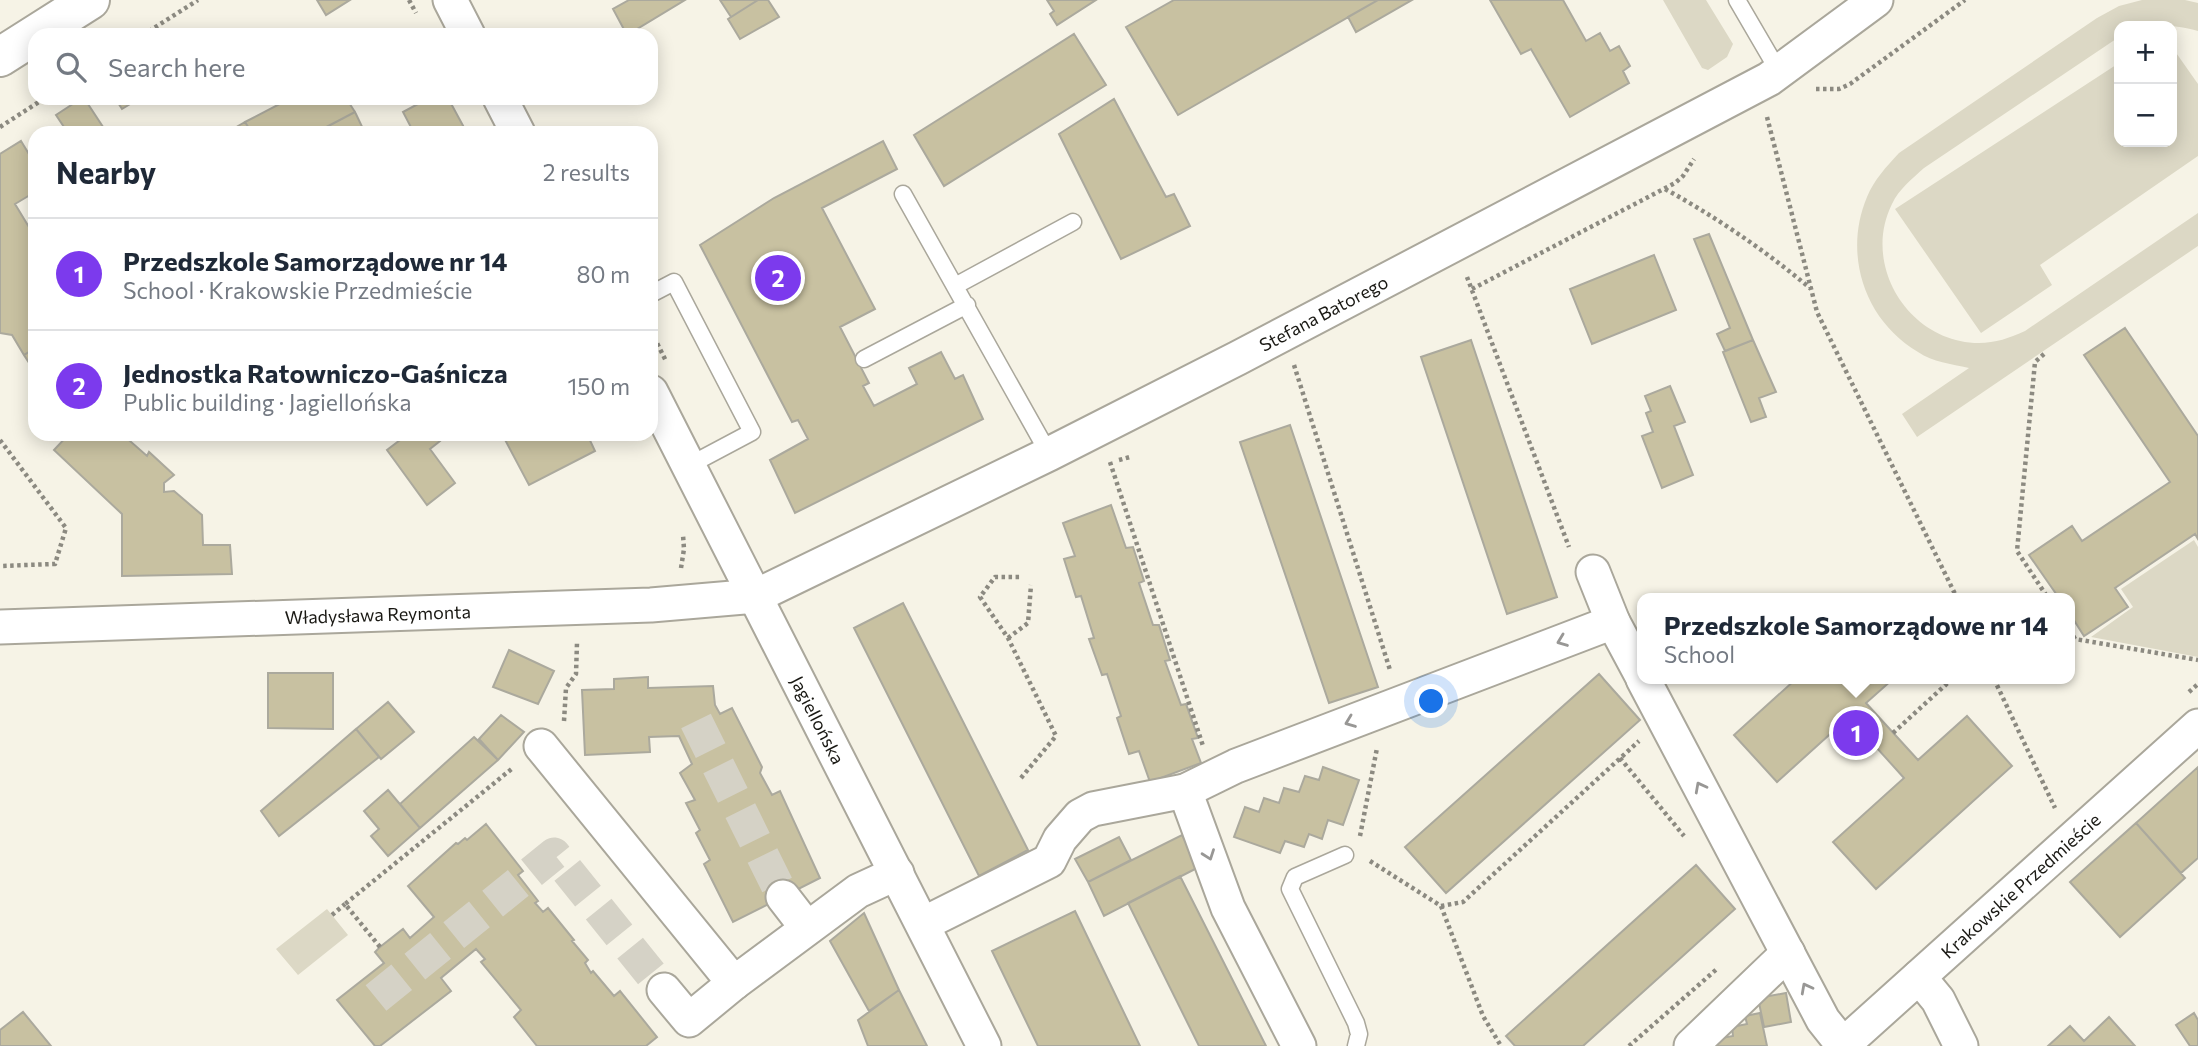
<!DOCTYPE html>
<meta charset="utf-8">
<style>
body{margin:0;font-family:Commissioner,sans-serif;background:#f2f2f3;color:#1f2937}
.controls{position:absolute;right:21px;top:21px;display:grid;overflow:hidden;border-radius:14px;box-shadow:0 4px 18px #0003}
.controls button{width:63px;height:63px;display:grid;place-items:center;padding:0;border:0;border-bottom:2px solid #e0e1e3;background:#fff;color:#1f2937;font:35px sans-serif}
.you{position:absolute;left:1432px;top:702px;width:24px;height:24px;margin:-18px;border:5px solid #fff;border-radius:50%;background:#1a73e8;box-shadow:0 0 0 10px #1a73e833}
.badge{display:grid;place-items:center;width:46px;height:46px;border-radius:50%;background:#7c3aed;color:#fff;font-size:23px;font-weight:700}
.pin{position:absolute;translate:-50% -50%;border:4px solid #fff;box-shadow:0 2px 7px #0006}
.popup{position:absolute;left:1637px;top:593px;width:438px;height:91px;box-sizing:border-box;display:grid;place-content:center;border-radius:14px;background:#fff;filter:drop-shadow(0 2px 5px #0005);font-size:23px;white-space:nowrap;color:#747a83}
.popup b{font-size:26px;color:#1f2937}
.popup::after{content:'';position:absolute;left:50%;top:100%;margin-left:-14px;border:14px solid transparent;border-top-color:#fff}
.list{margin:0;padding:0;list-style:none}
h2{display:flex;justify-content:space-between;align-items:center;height:91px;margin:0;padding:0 28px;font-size:30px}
h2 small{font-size:23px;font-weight:400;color:#747a83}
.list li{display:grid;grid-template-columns:46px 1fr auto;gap:21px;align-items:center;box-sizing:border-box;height:112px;padding:0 28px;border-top:2px solid #e0e1e3}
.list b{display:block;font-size:26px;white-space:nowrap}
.list p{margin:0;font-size:23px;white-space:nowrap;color:#747a83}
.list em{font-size:23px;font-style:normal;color:#747a83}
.icon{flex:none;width:38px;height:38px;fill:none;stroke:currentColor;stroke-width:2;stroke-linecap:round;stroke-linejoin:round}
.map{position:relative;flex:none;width:2198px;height:1046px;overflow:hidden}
.search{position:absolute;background:#fff;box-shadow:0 4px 18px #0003;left:28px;top:28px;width:630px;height:77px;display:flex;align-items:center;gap:18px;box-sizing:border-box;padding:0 24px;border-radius:21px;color:#747a83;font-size:26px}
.panel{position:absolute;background:#fff;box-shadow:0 4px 18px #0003;left:28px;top:126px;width:630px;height:315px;border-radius:21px}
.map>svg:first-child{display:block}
.green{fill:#dcd8c5}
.building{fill:#c8c1a1;stroke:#aba99d;stroke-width:2}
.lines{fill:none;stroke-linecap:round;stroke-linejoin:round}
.minor-tunnel{stroke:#d5d2c6;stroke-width:33;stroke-dasharray:33 17;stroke-linecap:butt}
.service-casing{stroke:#aaa79b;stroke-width:19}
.minor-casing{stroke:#aaa79b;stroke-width:37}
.tertiary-casing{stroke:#aaa79b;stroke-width:42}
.path{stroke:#8c8a81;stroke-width:4.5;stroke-dasharray:3.5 3.5;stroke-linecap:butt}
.service{stroke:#fff;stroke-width:16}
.minor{stroke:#fff;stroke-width:33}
.tertiary{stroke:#fff;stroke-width:38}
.oneway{stroke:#989795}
.labels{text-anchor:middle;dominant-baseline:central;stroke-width:6;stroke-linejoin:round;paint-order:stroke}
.street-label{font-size:18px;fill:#191813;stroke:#fff}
</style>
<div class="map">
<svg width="2198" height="1046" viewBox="0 0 2198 1046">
<rect width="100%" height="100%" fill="#f6f3e6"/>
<path class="green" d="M 1663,0 L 1706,0 L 1733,44 L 1727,57 L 1708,70 L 1702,68 Z
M 2142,0 L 2185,0 L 2198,3 L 2198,31 C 2172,23 2146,26 2119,26 L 2119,37 L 1924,168 C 1912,179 1899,189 1892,204 C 1861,266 1910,343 1979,343 C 1995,343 2010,338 2025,331 L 2198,213 L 2198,246 L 1917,437 L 1902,414 L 1969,368 C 1951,364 1933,362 1918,352 C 1864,320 1843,254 1867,197 C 1874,180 1886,167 1899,153 L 2097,18 L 2119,6 Z
M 2172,47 L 2198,84 L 2198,156 L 2040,265 L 2052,285 L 1981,333 L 1895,209 L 2119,63 L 2119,142 L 2172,142 Z
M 2194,540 L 2198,547 L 2198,657 L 2091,637 L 2133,607 L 2121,589 Z
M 327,909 L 348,935 L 298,975 L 276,949 Z"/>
<path class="building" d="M 317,0 L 350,0 L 326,15 Z
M 629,0 L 685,0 L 627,35 L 613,9 Z
M 720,0 L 758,0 L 731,17 Z
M 758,0 L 768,0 L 779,17 L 740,39 L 728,19 Z
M 1047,0 L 1096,0 L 1057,25 L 1050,14 L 1054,11 Z
M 1174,0 L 1378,0 L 1178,115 L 1126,27 Z
M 1378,0 L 1412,0 L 1356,32 L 1348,17 Z
M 1490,0 L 1563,0 L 1586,41 L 1600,33 L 1610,51 L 1619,46 L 1630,66 L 1623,71 L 1629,83 L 1570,117 L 1531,49 L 1521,54 Z
M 1074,34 L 1106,85 L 944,186 L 914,135 Z
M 82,98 L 84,98 L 107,133 L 68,133 L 56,115 Z
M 115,98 L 140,98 L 122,109 Z
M 291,98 L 346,98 L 355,112 L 315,133 L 252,133 L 245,122 Z
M 429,98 L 448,98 L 467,133 L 414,133 L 403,112 Z
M 1114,99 L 1166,197 L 1174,194 L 1190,226 L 1121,259 L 1059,134 Z
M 355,112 L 365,133 L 315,133 Z
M 245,122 L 252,133 L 226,133 Z
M 21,141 L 35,164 L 35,192 L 15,204 L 35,237 L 35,348 L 24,355 L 12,335 L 0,333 L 0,154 Z
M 883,141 L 897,169 L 822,208 L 875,309 L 840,327 L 869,383 L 863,386 L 874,406 L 917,384 L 909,368 L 941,352 L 955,379 L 963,375 L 983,419 L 795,513 L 770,460 L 808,439 L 798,420 L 792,422 L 700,245 L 774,198 Z
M 1709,234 L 1753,340 L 1725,351 L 1717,334 L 1730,328 L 1694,239 Z
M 1654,255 L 1676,310 L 1592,344 L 1570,289 Z
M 2125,328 L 2198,436 L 2198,539 L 2195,534 L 2115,588 L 2128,607 L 2084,636 L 2070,614 L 2070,598 L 2059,598 L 2029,555 L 2072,526 L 2082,541 L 2170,482 L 2084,355 Z
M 1471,340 L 1557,597 L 1507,614 L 1421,357 Z
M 1753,340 L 1776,392 L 1759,398 L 1766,417 L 1751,422 L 1723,352 Z
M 35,348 L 35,372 L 24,355 Z
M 1670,386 L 1685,422 L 1674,426 L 1693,475 L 1662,488 L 1642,436 L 1653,432 L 1646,413 L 1651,411 L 1645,396 Z
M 1290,425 L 1378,687 L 1329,703 L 1240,442 Z
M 69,434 L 122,434 L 147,456 L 149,452 L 174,475 L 164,483 L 164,492 L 174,491 L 202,515 L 203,545 L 230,545 L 232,574 L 122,576 L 122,514 L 54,450 Z
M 408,434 L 435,434 L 440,441 L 430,449 L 455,483 L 427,505 L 387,450 Z
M 502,434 L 587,434 L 595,451 L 529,485 Z
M 1111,505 L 1126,548 L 1133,547 L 1144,581 L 1139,583 L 1153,625 L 1159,625 L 1170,660 L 1165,661 L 1181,705 L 1186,704 L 1198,738 L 1192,739 L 1201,763 L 1150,782 L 1139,751 L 1129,754 L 1117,718 L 1121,716 L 1107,674 L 1102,675 L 1089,639 L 1094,638 L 1081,596 L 1076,597 L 1064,559 L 1075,556 L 1063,523 Z
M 903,603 L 1028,850 L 979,876 L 854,628 Z
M 509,650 L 554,671 L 538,704 L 493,687 Z
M 268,673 L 333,673 L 333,729 L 268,728 Z
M 1599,674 L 1640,720 L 1446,893 L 1405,847 Z
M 648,677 L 648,688 L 713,686 L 715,705 L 720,714 L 732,708 L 762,767 L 760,773 L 772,795 L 780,791 L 820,878 L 733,922 L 704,864 L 710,860 L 696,833 L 700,830 L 686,803 L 695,800 L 680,773 L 692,764 L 679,736 L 649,737 L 650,752 L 585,755 L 582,690 L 614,689 L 614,679 Z
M 1796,679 L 1893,679 L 1866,703 L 1918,760 L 1967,716 L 2012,766 L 1876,889 L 1833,842 L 1904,778 L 1849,717 L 1777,782 L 1734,735 Z
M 388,702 L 414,732 L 381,759 L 356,729 Z
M 501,715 L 524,732 L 498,760 L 479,739 Z
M 356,729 L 379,757 L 279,836 L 261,811 Z
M 474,737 L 498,760 L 420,828 L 400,804 Z
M 1323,767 L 1359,780 L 1343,825 L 1328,820 L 1322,839 L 1309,834 L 1304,847 L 1285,841 L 1280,853 L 1234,837 L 1245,807 L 1259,812 L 1264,798 L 1279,803 L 1284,788 L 1299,792 L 1305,776 L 1319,780 Z
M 2198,767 L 2198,858 L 2181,873 L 2136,823 Z
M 388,790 L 420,828 L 388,856 L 371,836 L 379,829 L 364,811 Z
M 2136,823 L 2185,878 L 2120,937 L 2070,882 Z
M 486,824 L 523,871 L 518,875 L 538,901 L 535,903 L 543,912 L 548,908 L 574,940 L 572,941 L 588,960 L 585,963 L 591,973 L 593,971 L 614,996 L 620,991 L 657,1037 L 646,1046 L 537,1046 L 514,1017 L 521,1010 L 481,962 L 485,959 L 476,949 L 441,978 L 451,991 L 380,1046 L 375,1046 L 337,1000 L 384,963 L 375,952 L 380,947 L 403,929 L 410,938 L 434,917 L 408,886 L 456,843 L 458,844 L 465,838 L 467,840 Z
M 1182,835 L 1199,867 L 1104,916 L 1088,882 Z
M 1119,837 L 1131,860 L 1088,882 L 1075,859 Z
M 1696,865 L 1735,909 L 1583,1046 L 1515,1046 L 1506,1036 Z
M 1180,876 L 1266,1046 L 1199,1046 L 1128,903 Z
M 1075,911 L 1140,1046 L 1038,1046 L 992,951 Z
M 864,913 L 899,990 L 869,1011 L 830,941 Z
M 899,990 L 927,1046 L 868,1046 L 858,1020 Z
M 1786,993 L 1791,1022 L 1764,1027 L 1758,998 Z
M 23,1012 L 51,1046 L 0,1046 L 0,1030 Z
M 1760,1013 L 1767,1046 L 1717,1046 L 1716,1039 L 1733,1036 L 1732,1027 L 1747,1024 L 1745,1016 Z
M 2194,1013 L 2198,1020 L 2198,1046 L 2190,1046 L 2176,1025 Z
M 2109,1017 L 2135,1046 L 2048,1046 L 2070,1026 L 2084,1041 Z"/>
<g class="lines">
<path class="minor-tunnel" d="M 696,721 L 783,897
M 376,998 L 554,854 L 664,990"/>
<defs>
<path id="service" d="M 1737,0 L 1779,72
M 903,194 L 1049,454
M 955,286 L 1073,222
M 651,294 L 674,282 L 752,432 L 688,466
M 864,359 L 967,305
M 1345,855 L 1295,877 L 1290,889 L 1356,1023 L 1359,1034 L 1356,1046"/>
<g id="minor">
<path d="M 450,0 L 468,35"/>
<path d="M 500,98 L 518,133"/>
<path id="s1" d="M 651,392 L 984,1046"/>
<path d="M 1593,572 L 1613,622"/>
<path id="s2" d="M 0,627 L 651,605 L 756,596 L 1049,454 L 1238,358 L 1769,79 L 1876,0"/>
<path d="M 1643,679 L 1823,1020 L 1843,1045"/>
<path d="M 541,746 L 734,983 L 858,891 L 897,873"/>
<path d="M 1185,791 L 1228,908 L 1299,1046"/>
<path d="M 783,897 L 807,928"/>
<path d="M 923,924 L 1049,861 L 1060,839 L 1080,816 L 1093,809 L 1185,791 L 1236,766 L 1613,622 L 1643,678"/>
<path d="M 1919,977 L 1938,1000 L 1961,1046"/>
<path d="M 664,990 L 689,1020 L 734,983"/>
<path d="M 1691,1046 L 1788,953"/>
<path id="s3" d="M 1842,1046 L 2198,726"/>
</g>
<path id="tertiary" d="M 0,57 L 90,0"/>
</defs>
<use href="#service" class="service-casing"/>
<use href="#minor" class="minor-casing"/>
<use href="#tertiary" class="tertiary-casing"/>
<path class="path" d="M 409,0 L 416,13
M 143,35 L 198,0
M 1816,89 L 1839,89 L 1850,84 L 1965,0
M 1767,117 L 1817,312 L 1957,598
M 0,127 L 45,98
M 1665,189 C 1716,217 1766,251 1811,289
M 1467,277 L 1569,547
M 1472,289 L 1675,183 L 1683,176 L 1694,159
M 651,331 L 666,361
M 2044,354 L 2035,362 L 2017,551 L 2048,598
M 1294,365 L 1390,670
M 0,440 L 66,528 L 55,564 L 0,566
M 1119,460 L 1130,457
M 1110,462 L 1203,746
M 681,568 L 684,549 L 683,535
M 2070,630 L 2075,639 L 2198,660
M 1008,638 L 1028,623 L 1031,585
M 1994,679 L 2055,808
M 2189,692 L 2198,684
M 564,721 L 566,688 L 576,674 L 577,643
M 1893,733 L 1952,679
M 1620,758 L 1684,836
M 1021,778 L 1056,736 L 1008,638 L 980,597 L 995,577 L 1021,577
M 1360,836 L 1377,748
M 1370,861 L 1441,906 L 1463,902 L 1639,741
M 1441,906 L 1483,1016 L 1501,1046
M 332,915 L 345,904
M 380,947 L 345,904 L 514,767
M 1629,1046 L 1718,968"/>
<use href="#service" class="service"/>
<use href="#minor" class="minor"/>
<use href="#tertiary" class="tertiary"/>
</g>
<defs><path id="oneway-chevron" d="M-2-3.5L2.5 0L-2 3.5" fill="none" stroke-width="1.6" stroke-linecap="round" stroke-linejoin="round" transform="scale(1.75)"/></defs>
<g class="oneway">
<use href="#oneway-chevron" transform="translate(1562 641) rotate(159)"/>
<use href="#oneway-chevron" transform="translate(1350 722) rotate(159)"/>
<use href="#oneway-chevron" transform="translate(1700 787) rotate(-118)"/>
<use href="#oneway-chevron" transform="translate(1209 855) rotate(70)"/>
<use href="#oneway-chevron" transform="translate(1806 988) rotate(-118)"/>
</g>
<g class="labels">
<g class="street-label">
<text stroke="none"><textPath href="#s2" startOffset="1391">Stefana Batorego</textPath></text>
<text stroke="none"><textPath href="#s2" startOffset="378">Władysława Reymonta</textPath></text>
<text stroke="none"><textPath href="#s1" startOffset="368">Jagiellońska</textPath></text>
<text stroke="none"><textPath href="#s3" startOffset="240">Krakowskie Przedmieście</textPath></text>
</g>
</g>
</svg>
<div class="controls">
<button>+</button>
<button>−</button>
</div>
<div class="you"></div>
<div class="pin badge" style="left:1856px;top:733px">1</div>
<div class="popup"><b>Przedszkole Samorządowe nr 14</b>School</div>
<div class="pin badge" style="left:778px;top:278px">2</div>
<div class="search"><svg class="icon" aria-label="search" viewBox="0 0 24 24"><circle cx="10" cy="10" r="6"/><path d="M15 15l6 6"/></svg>Search here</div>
<section class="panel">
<h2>Nearby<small>2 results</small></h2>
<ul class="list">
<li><span class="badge">1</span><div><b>Przedszkole Samorządowe nr 14</b><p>School · Krakowskie Przedmieście</p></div><em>80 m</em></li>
<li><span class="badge">2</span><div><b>Jednostka Ratowniczo-Gaśnicza</b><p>Public building · Jagiellońska</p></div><em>150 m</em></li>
</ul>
</section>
</div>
